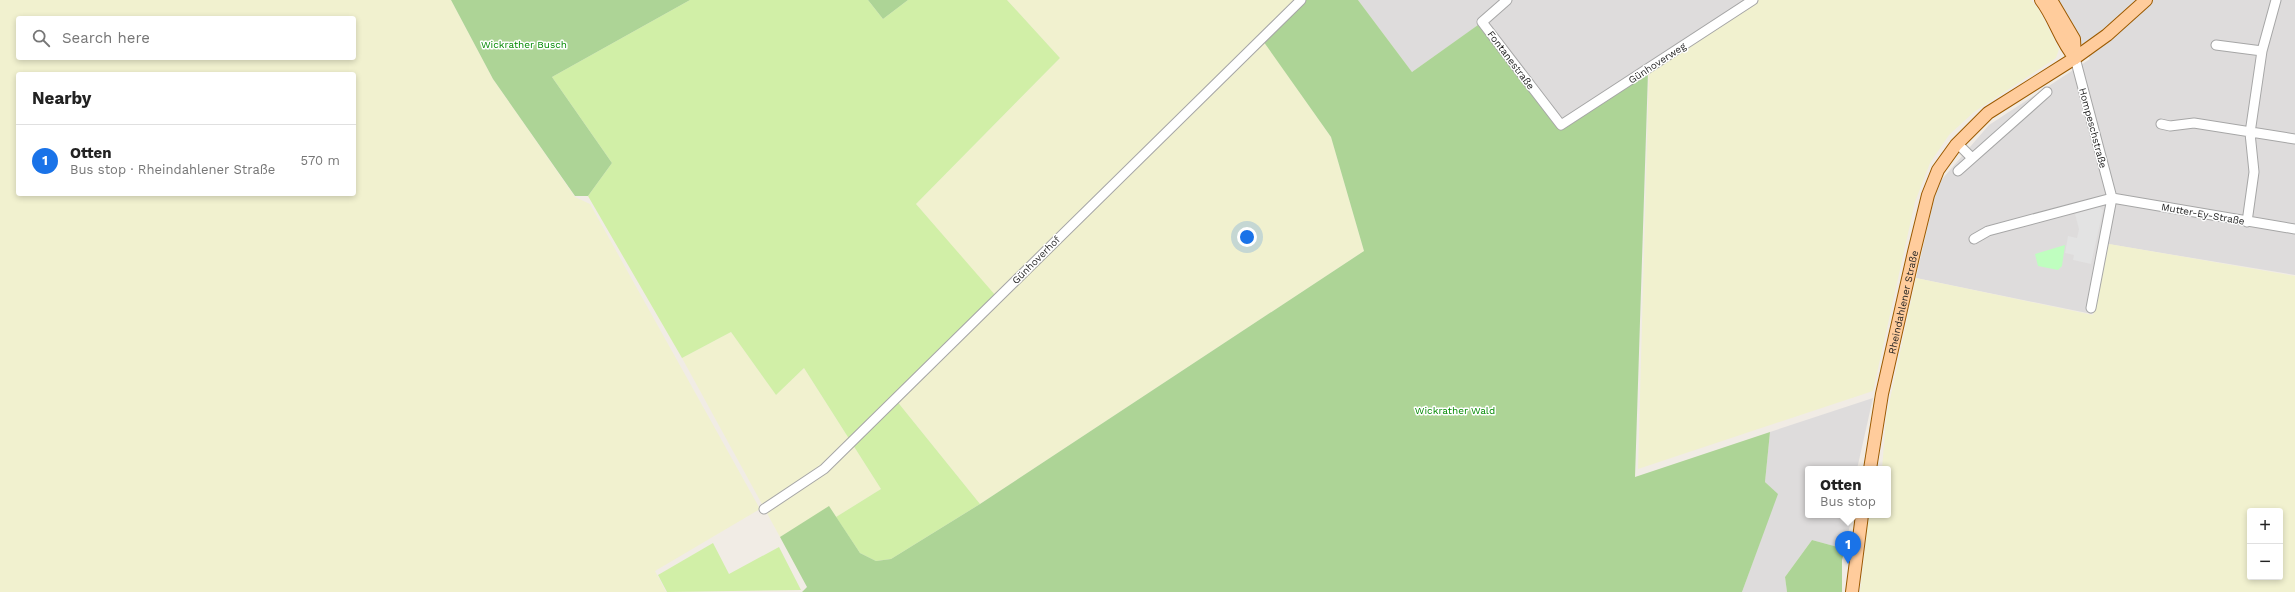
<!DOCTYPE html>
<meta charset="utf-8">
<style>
body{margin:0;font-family:"Work Sans",sans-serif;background:#f2f2f2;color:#222}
.controls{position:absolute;right:12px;bottom:12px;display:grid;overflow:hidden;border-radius:4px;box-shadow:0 2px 6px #0003}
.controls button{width:36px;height:36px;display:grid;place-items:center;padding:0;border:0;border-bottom:1px solid #e0e0e0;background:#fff;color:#222;font:20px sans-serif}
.you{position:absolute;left:1247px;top:237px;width:14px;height:14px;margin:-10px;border:3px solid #fff;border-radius:50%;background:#1a73e8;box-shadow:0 0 0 6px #1a73e833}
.badge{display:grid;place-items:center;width:26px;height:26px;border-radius:50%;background:#1a73e8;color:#fff;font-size:13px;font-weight:700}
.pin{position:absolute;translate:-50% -33px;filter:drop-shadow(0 1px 2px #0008)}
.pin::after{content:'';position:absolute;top:21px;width:14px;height:12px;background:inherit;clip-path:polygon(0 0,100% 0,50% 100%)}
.popup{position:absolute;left:1805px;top:466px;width:86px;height:52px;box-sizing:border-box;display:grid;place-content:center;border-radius:4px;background:#fff;filter:drop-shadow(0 1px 3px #0005);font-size:13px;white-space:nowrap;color:#767676}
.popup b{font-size:15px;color:#222}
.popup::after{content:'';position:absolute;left:50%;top:100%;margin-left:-8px;border:8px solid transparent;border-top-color:#fff}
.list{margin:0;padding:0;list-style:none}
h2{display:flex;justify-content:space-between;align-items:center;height:52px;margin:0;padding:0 16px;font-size:17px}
h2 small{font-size:13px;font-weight:400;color:#767676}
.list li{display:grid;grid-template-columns:26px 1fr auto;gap:12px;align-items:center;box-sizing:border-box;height:72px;padding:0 16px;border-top:1px solid #e0e0e0}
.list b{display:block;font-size:15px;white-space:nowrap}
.list p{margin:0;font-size:13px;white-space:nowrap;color:#767676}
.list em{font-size:13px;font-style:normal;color:#767676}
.icon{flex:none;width:22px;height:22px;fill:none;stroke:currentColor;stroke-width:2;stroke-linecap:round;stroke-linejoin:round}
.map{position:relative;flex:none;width:2295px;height:592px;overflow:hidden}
.search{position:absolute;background:#fff;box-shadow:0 2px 6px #0003;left:16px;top:16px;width:340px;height:44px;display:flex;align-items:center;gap:10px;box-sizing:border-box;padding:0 14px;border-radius:4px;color:#767676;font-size:15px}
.panel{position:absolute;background:#fff;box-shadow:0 2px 6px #0003;left:16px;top:72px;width:340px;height:124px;border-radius:4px}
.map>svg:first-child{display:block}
.residential{fill:#dedcdc}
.farmland{fill:#f1f1cf;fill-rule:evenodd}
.grass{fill:#d1efa7}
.forest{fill:#add496}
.park{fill:#bffebf}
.parking{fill:#e3e3e3}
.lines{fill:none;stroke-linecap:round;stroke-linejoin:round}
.minor-casing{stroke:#a6a6a6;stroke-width:11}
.major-casing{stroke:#9b5a00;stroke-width:14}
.minor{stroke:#fff;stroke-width:9}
.major{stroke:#ffcc9c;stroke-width:12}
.labels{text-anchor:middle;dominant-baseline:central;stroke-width:3;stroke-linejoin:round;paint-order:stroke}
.park-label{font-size:10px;fill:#028901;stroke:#fff}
.street-label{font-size:10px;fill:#1f1f1f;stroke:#fff}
</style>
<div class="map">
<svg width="2295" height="592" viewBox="0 0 2295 592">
<rect width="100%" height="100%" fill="#f1ece5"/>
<path class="residential" d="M 1358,0 L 1749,0 L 1561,125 L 1483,22 L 1412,72 Z
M 2056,0 L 2295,0 L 2295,275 L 2108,244 L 2092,314 L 1916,278 L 1937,185 L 1989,125 L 2090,59 Z
M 1873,398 L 1857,469 L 1808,469 L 1808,515 L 1852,515 L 1845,549 L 1812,540 L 1785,577 L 1787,592 L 1742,592 L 1777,494 L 1765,482 L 1770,432 Z"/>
<path class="farmland" d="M 0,0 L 451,0 L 493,79 L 575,197 L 590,204 L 760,509 L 655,571 L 666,592 L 0,592 ZM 18,18 L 354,18 L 354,58 L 18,58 ZM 18,74 L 354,74 L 354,194 L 18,194 Z
M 1007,0 L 1300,0 L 1262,39 L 1331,137 L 1364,251 L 980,504 L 896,400 L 998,299 L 916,204 L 1060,58 Z
M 1758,0 L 2031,0 L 2039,10 L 2059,49 L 2056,58 L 1974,112 L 1949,135 L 1930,163 L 1915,202 L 1873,391 L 1638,469 L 1649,71 Z
M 2109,244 L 2295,276 L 2295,592 L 1860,592 L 1869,515 L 1888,515 L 1888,469 L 1882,469 L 1886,418 L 1916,278 L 2093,315 ZM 2250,511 L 2280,511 L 2280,577 L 2250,577 Z
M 731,332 L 776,395 L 804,368 L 881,489 L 836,517 L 829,507 L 780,537 L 682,358 Z"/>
<path class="grass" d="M 690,0 L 868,0 L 883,19 L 908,0 L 1007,0 L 1060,58 L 916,204 L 996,296 L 896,400 L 980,504 L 891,559 L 876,561 L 860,553 L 836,517 L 881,489 L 804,368 L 776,395 L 731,332 L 682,358 L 588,196 L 612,163 L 552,77 Z
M 713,543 L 729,574 L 779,547 L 801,590 L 667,592 L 658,575 Z"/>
<path class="forest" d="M 451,0 L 690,0 L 552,77 L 612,163 L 588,196 L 575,196 L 493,79 Z
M 868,0 L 908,0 L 883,19 Z
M 1300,0 L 1358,0 L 1412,72 L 1478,25 L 1560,130 L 1648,72 L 1635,477 L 1770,432 L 1765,482 L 1778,494 L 1742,592 L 802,592 L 807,587 L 780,537 L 829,506 L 860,553 L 876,561 L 891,559 L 980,504 L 1364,251 L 1331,137 L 1261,38 Z
M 1812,540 L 1845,549 L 1842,560 L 1842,592 L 1787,592 L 1785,577 Z"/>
<path class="park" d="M 2065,245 L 2062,266 L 2058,270 L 2038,266 L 2035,254 Z"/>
<path class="parking" d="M 2099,207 L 2103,210 L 2091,264 L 2073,260 L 2074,255 L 2065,253 L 2068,236 L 2077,238 L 2079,229 L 2075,214 Z"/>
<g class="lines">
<defs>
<path id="minor" d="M 1507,0 L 1482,22 L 1561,125 L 1753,0
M 2216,45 L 2262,51
M 2075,58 L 2112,198 L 2091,308
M 2161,124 L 2170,126 L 2194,123 L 2295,139
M 1957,143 L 1972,158
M 1958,171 L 2047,92
M 2247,222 L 2254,172 L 2250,133 L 2262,51 L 2276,0
M 1974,239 L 1988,231 L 2112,198 L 2295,229
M 764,509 L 824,469 L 1301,0"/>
<g id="major">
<path d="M 2041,0 C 2055,18 2060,41 2075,58"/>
<path d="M 2051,0 L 2074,39 L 2075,58"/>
<path id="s1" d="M 1870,469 L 1882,394 L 1914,252 L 1928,195 L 1938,170 L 1956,145 L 1988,113 L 2075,58 L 2107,35 L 2146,0"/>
<path d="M 1852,592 L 1862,515"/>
</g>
</defs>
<use href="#minor" class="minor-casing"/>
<use href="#major" class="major-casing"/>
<use href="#minor" class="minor"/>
<use href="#major" class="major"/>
</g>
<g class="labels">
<g class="park-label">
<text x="524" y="44">Wickrather Busch</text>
<text x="1455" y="410">Wickrather Wald</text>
</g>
<g class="street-label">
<text transform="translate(1511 60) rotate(53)">Fontanestraße</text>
<text transform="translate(1657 63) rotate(-33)">Günhoverweg</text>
<text transform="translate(2093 128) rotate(75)">Hompeschstraße</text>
<text transform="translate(2203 214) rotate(10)">Mutter-Ey-Straße</text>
<text transform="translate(1036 260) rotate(-45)">Günhoverhof</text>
<text stroke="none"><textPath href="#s1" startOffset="170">Rheindahlener Straße</textPath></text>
</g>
</g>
</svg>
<div class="controls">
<button>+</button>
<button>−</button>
</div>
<div class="you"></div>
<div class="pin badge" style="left:1848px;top:564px">1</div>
<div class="popup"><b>Otten</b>Bus stop</div>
<div class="search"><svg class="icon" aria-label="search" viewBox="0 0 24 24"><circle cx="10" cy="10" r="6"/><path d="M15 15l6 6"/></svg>Search here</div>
<section class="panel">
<h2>Nearby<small></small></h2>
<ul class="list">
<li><span class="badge">1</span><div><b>Otten</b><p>Bus stop · Rheindahlener Straße</p></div><em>570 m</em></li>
</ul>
</section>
</div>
